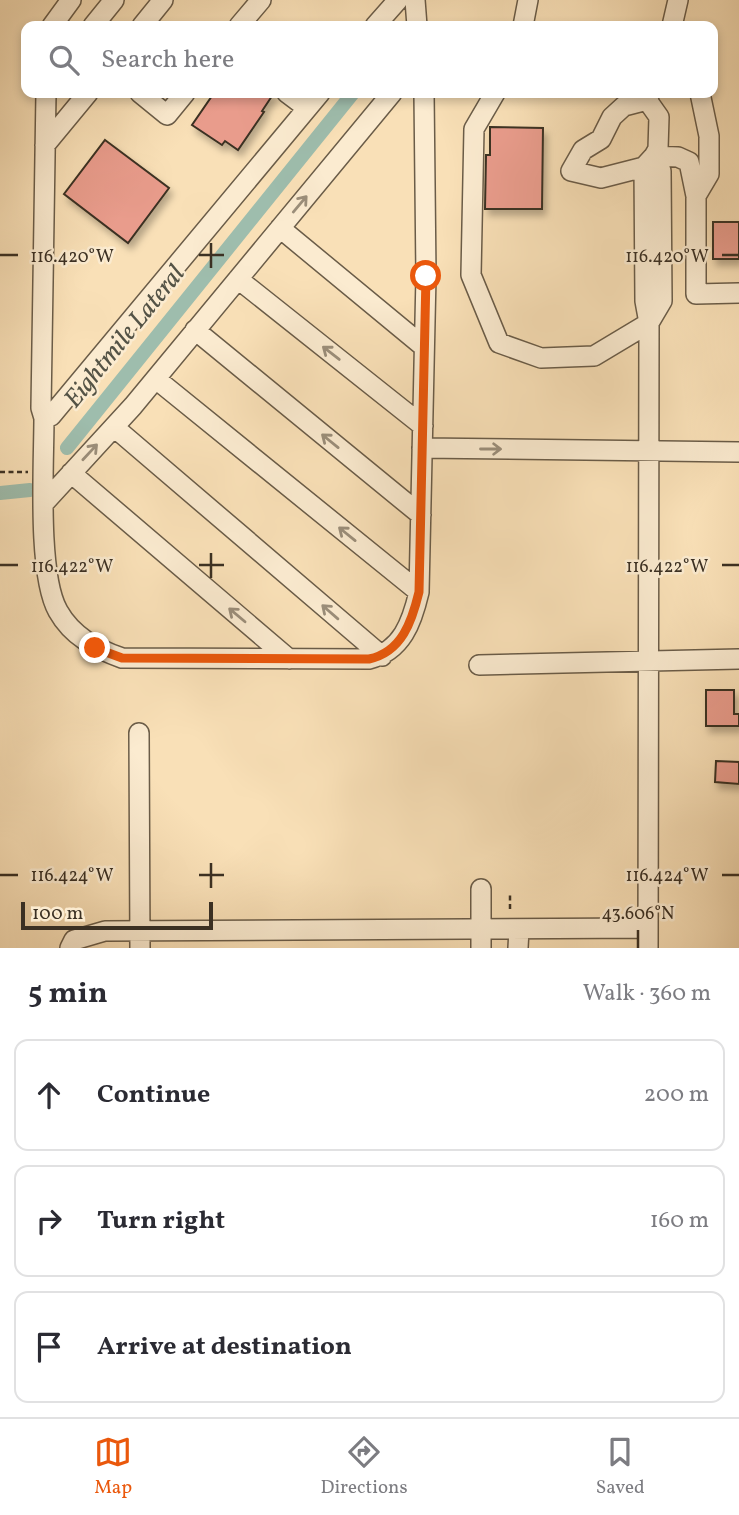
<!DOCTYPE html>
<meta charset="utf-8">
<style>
body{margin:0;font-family:Vollkorn,serif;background:#f7f7f7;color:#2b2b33}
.scale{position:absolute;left:21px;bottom:18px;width:192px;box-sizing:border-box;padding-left:7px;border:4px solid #3b3023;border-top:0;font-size:19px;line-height:24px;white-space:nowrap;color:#3b3023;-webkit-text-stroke:5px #fbebd0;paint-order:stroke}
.stop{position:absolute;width:21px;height:21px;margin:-16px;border:5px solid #ea580c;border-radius:50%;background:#fff}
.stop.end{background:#ea580c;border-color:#fff;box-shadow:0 2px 7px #0008}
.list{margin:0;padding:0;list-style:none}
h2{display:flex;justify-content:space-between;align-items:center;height:91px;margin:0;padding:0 28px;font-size:30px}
h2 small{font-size:23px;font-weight:400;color:#7c7c81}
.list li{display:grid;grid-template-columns:46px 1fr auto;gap:21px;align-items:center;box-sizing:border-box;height:112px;margin:0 14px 14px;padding:0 14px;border:2px solid #e1e1e2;border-radius:14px}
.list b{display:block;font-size:26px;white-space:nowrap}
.list em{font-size:23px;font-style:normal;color:#7c7c81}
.icon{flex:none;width:38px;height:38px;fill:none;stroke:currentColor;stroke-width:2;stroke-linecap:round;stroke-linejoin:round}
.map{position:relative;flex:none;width:739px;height:948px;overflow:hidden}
.search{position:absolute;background:#fff;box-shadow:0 4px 10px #0003;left:21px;right:21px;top:21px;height:77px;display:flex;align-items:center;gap:18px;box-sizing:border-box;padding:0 24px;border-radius:14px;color:#7c7c81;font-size:26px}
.sheet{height:469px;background:#fff}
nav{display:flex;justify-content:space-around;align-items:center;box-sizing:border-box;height:98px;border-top:2px solid #e1e1e2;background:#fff;font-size:19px;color:#7c7c81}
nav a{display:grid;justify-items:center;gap:4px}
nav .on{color:#ea580c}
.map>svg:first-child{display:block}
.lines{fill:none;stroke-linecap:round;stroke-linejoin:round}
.canal{stroke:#9ebdad;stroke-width:14}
.building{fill:#e99c8c;stroke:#3b3023;stroke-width:2;filter:url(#shadow)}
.minor-casing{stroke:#6a5c48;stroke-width:22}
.path{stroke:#3b3023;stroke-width:2.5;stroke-dasharray:5 3.5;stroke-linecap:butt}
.minor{stroke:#fbebd0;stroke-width:19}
.oneway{stroke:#9b8e7a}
.route{stroke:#ea580c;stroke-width:9}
.ticks{fill:none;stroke:#3b3023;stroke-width:2.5}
.labels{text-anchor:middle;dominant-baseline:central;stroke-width:5;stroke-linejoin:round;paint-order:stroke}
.water-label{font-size:26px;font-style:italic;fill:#545346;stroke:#fbebd0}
.ticks-label{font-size:18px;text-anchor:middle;fill:#3b3023;stroke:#fbebd0;stroke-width:5;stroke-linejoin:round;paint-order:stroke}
</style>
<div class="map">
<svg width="739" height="948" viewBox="0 0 739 948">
<defs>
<filter id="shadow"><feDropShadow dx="3.5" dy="6" stdDeviation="3.5" flood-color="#0004"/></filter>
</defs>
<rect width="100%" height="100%" fill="#f9e0b7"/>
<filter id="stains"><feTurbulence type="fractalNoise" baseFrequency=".00286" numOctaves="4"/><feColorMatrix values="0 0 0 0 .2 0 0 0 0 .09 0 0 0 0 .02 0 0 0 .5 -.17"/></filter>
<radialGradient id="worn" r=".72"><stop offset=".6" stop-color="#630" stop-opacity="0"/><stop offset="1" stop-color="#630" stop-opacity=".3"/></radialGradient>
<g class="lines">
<path class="canal" d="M 67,448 L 353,93
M 0,493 L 30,490"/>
</g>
<path class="building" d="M 214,93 L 274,93 L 262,111 L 264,112 L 238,150 L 225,141 L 222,145 L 192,125 Z
M 490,127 L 543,128 L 542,209 L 485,209 L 486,155 L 490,155 Z
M 105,140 L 169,188 L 128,243 L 64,194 Z
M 713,222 L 739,222 L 739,259 L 713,259 Z
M 706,690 L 734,690 L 734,714 L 739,714 L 739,726 L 706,726 Z
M 716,761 L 739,762 L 739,784 L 715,782 Z"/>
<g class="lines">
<defs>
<path id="minor" d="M 415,0 L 417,26
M 52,26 L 71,0
M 93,26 L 114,0
M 142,26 L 163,0
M 239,26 L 261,0
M 375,26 L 398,0
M 523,26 L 528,0
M 672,26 L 678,0
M 46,93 L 41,408 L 44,418 L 51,416 L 320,93
M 140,93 L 167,115 L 185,93
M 287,93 L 307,108
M 495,93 L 474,129 L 471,275 L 499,343 L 541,358 L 594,356 L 649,323 L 662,301 L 661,171 L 654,156 L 658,149 L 659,117 L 647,100 L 650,93
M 700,93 L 709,136 L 709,174 L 696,196 L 696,294 L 739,293
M 647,100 L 624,106 L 612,117 L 601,139 L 583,150 L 571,171 L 601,178 L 644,167 L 654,156 L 678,157 L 689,162 L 696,196
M 45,145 L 88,93
M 644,167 L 645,301 L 649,323 C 647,532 649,740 648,948
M 280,228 L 424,347
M 238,279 L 423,426
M 195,330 L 421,515
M 156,379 L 419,592
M 44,418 C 44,463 37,574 58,611 C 72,636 96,649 122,658 L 369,659 C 402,651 412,622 419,592 L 426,276 L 424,93
M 114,427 L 382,656
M 422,448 L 739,452
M 71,473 L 289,659
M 44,503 L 133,406 L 392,93
M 479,665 L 739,659
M 139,733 L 140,948
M 481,889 L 481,948
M 70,948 L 74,940 L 105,931 L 648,928
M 518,948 L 519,929"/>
</defs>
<use href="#minor" class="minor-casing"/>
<path class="path" d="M 0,472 L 28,472
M 510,909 L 510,893"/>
<use href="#minor" class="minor"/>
</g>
<defs><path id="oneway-shaft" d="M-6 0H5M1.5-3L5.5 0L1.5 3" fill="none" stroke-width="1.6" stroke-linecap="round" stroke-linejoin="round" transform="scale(1.75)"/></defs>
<g class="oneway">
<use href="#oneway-shaft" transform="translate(300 204) rotate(-50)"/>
<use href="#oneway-shaft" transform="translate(331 353) rotate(-142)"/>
<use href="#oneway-shaft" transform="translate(330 441) rotate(-141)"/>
<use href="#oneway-shaft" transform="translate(491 449)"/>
<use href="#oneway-shaft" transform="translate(90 452) rotate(-47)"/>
<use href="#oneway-shaft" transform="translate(347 534) rotate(-141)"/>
<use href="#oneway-shaft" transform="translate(330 612) rotate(-139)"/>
<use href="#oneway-shaft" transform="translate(237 615) rotate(-140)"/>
</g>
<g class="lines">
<path class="route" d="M 95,648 L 122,658 L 369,659 C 402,652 412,621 419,592 L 426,276"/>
</g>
<path class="ticks" d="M 211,243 L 211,268M 0,255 L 18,255M 199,255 L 224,255M 722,255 L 739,255M 211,553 L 211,578M 0,565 L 18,565M 199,565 L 224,565M 722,565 L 739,565M 211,863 L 211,888M 0,875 L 18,875M 199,875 L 224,875M 722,875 L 739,875M 638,930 L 638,948"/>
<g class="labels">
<g class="water-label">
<text transform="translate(125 337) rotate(-51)">Eightmile Lateral</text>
</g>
</g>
<g class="ticks-label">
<text x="667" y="262">116.420°W</text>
<text x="72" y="262">116.420°W</text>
<text x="667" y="572">116.422°W</text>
<text x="72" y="572">116.422°W</text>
<text x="667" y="881">116.424°W</text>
<text x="72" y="881">116.424°W</text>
<text x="638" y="919">43.606°N</text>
</g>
<rect width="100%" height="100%" filter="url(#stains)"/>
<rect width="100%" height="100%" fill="url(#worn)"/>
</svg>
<div class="scale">100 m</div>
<div class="stop" style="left:426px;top:276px"></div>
<div class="stop end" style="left:95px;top:648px"></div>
<div class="search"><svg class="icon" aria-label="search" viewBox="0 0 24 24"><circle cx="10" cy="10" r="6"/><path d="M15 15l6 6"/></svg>Search here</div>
</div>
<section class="sheet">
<h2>5 min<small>Walk · 360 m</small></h2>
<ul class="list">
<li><svg class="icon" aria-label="ahead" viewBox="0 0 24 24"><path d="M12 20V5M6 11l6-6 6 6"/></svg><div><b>Continue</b></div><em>200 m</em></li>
<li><svg class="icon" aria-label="right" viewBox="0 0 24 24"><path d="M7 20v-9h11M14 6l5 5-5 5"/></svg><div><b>Turn right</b></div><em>160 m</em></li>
<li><svg class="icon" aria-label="arrive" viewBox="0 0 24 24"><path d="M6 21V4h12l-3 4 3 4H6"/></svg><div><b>Arrive at destination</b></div></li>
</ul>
</section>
<nav>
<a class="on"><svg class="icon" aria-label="map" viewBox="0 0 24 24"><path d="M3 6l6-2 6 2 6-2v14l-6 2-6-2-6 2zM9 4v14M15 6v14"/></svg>Map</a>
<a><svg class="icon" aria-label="directions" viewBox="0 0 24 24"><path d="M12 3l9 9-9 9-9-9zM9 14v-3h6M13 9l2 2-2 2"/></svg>Directions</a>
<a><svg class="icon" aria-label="saved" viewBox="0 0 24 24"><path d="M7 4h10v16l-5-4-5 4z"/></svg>Saved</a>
</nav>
